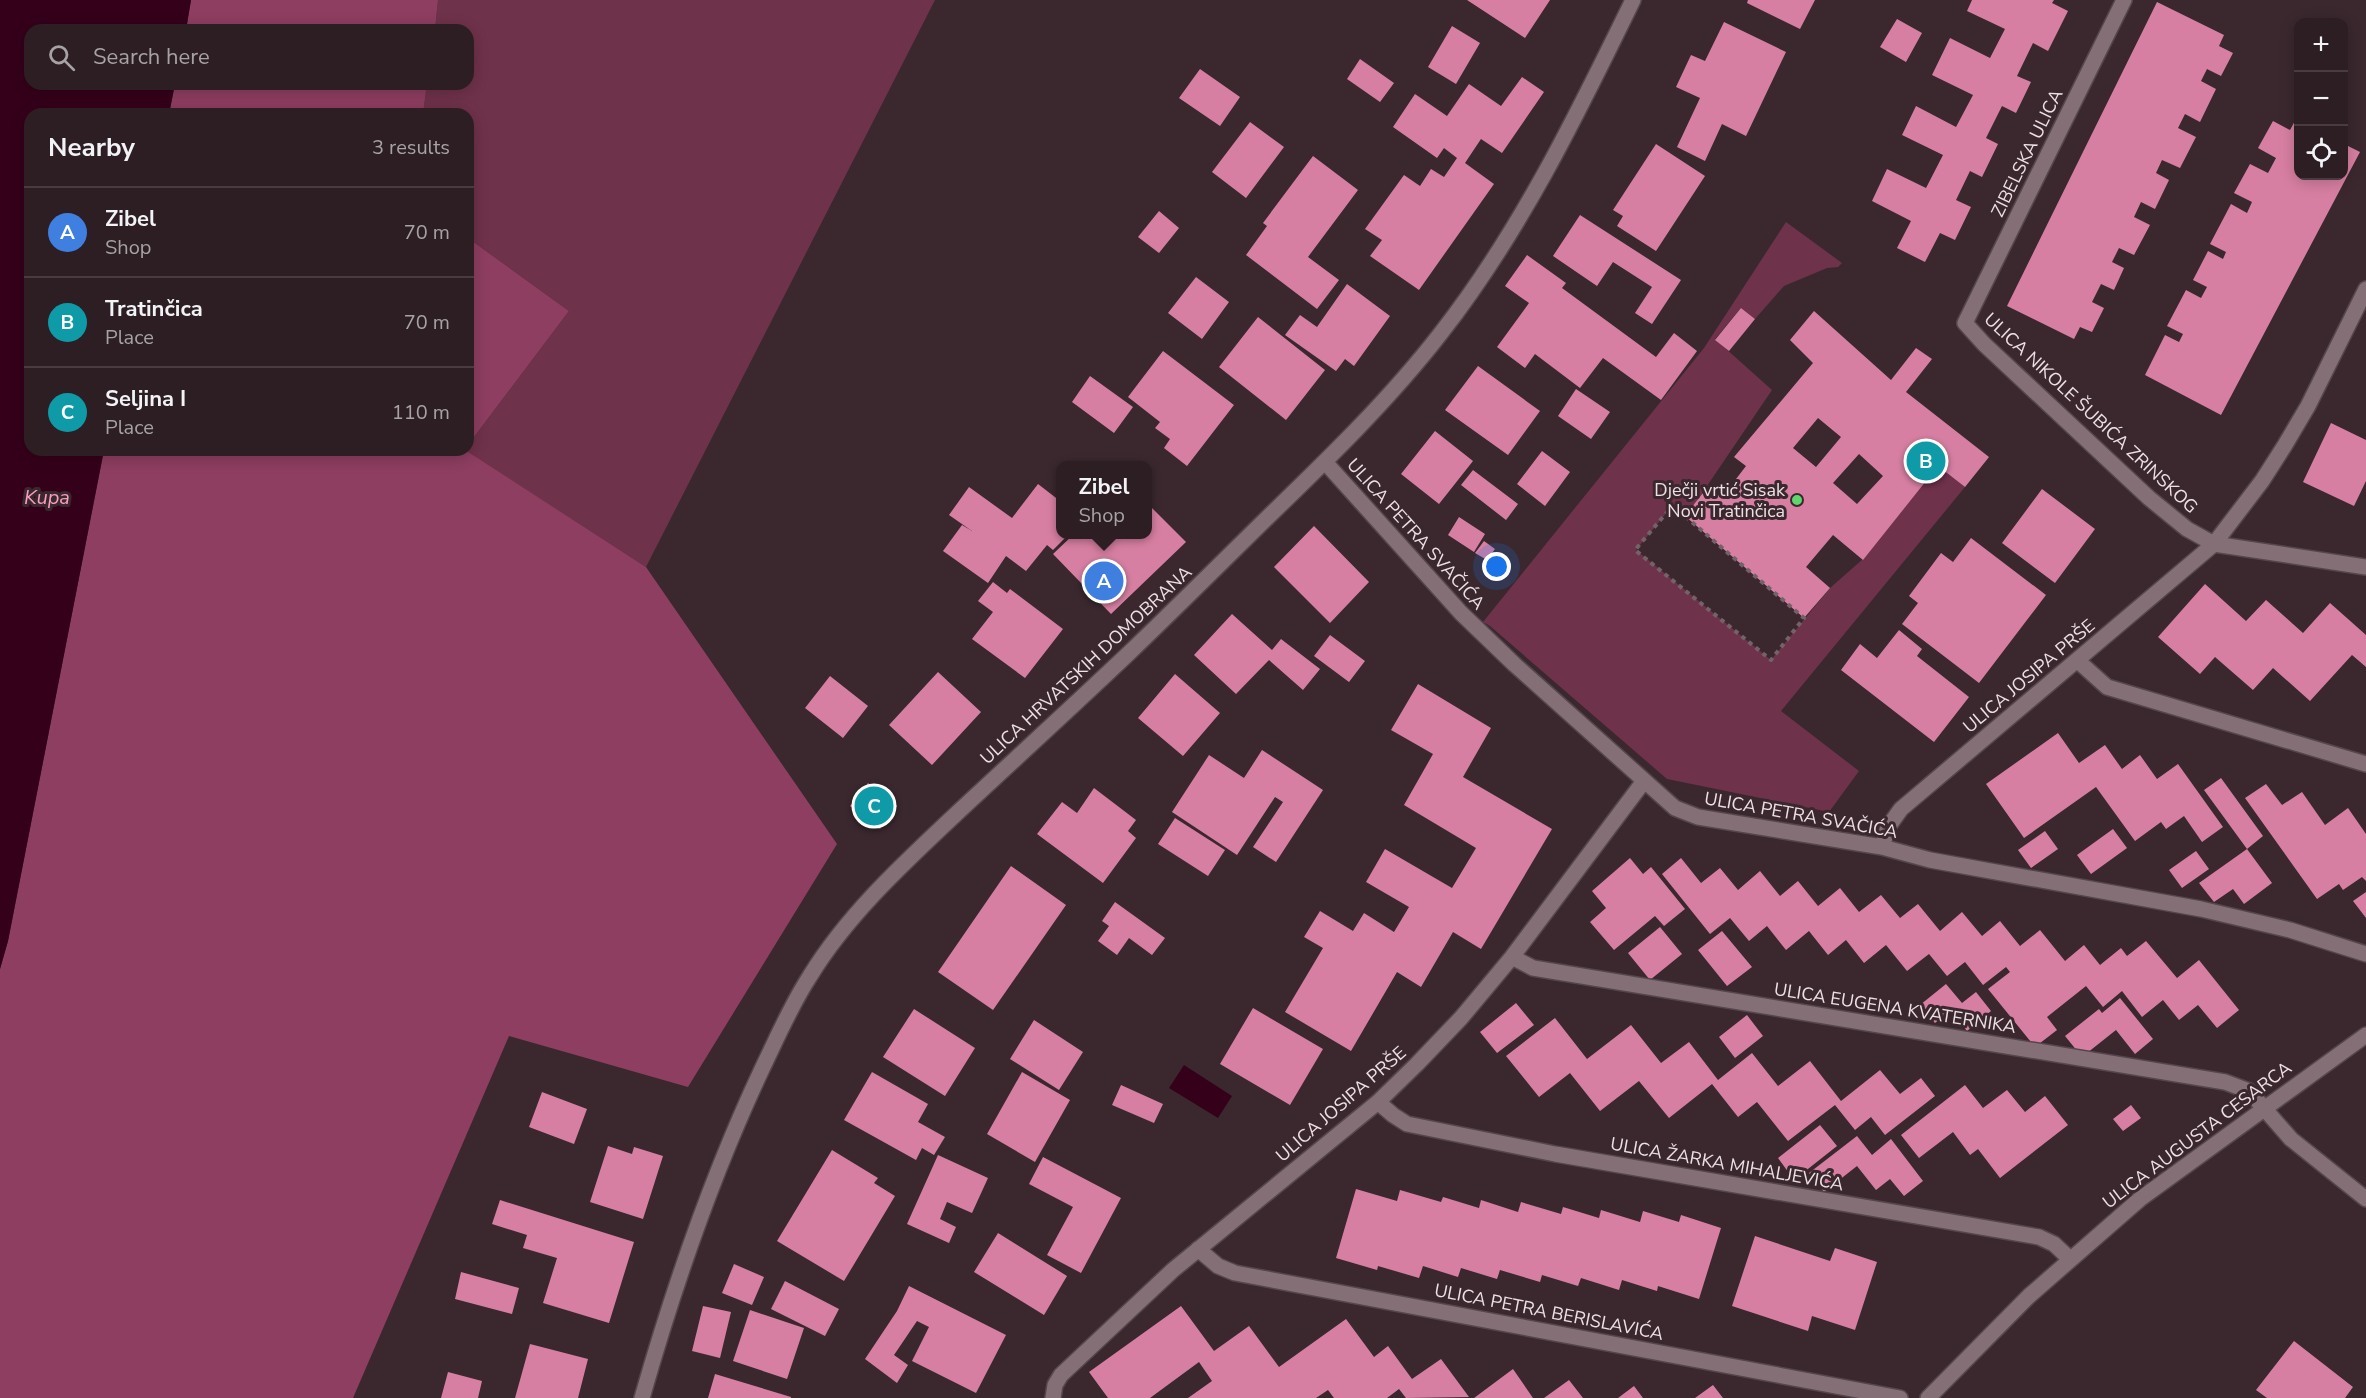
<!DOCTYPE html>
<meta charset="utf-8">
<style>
body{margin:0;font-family:"Nunito Sans",sans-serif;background:#34272a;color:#f1f3f6}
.controls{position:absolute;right:18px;top:18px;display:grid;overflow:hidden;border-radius:12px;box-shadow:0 3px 15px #0003}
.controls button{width:54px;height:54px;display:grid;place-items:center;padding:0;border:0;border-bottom:2px solid #483c40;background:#2c1e22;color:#f1f3f6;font:30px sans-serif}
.you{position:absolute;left:1497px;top:567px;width:21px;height:21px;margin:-15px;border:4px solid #fff;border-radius:50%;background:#1a73e8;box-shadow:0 0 0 9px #1a73e833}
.badge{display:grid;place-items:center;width:39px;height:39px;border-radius:50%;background:#ea580c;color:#fff;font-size:20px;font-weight:700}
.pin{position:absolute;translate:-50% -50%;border:3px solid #fff;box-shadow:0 2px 6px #0006}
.popup{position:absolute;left:1056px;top:461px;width:96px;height:78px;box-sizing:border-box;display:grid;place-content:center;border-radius:12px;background:#2c1e22;filter:drop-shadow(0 2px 4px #0005);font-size:20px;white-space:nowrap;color:#a6a2a5}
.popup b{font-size:22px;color:#f1f3f6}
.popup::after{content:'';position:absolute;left:50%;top:100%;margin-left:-12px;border:12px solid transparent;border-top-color:#2c1e22}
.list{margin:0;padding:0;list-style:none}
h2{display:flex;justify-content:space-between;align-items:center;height:78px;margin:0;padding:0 24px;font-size:26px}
h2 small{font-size:20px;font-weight:400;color:#a6a2a5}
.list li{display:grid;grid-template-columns:39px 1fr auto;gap:18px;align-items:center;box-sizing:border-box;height:90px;padding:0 24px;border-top:2px solid #483c40}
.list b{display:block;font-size:22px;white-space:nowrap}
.list p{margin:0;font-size:20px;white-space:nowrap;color:#a6a2a5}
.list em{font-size:20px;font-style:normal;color:#a6a2a5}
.icon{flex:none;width:33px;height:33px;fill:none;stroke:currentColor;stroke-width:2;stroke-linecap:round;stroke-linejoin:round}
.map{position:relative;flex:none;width:2366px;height:1398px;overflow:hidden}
.search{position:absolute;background:#2c1e22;box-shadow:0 3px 15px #0003;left:24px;top:24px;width:450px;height:66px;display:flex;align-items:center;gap:15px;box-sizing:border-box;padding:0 21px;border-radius:18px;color:#a6a2a5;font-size:22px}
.panel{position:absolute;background:#2c1e22;box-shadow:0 3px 15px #0003;left:24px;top:108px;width:450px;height:348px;border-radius:18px}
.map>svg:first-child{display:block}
.green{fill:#6f324b}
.forest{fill:#8e3e61}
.water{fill:#35001a}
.building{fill:#d77fa2;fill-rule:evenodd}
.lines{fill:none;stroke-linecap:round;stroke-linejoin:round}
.minor-casing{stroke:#55464d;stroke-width:18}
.path{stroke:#736369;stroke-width:4;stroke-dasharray:4.5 4.5;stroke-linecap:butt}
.minor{stroke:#856f77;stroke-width:15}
.poi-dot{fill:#5fd56b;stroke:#3a282e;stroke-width:2}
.labels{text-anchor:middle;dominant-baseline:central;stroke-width:6;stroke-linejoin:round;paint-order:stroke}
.street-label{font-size:18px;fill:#ede1e5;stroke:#3a282e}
.poi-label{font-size:18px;fill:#ede1e5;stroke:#3a282e;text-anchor:end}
.water-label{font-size:20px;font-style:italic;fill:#fa9ec1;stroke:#3a282e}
</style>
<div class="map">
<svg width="2366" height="1398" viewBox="0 0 2366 1398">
<rect width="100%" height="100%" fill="#3a282e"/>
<path class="green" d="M 438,0 L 935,0 L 646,567 L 464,450 L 468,450 L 468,445 L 569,311 L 468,238 L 468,114 L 423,114 L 427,84 L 468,84 L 468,30 L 435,30 Z
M 1786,222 L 1842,263 L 1838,267 L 1827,268 L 1784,286 L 1755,319 L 1741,308 L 1715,339 L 1772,390 L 1686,517 L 1668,511 L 1636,550 L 1771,660 L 1830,588 L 1863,559 L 1938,466 L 1965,487 L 1781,711 L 1859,771 L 1829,812 L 1667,779 L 1490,626 L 1483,622 L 1704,348 Z"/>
<path class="forest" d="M 191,0 L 438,0 L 435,30 L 186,30 Z
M 175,84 L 427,84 L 423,114 L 169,114 Z
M 468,238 L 569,311 L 468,445 Z
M 104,450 L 465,450 L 646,567 L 837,844 L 688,1087 L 509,1036 L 353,1398 L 0,1398 L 0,969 L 8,941 Z"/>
<path class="water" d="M 0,0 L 191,0 L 186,30 L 30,30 L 30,84 L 175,84 L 169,114 L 30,114 L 30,450 L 104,450 L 8,941 L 0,969 Z
M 1184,1065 L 1232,1096 L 1218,1118 L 1169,1088 Z"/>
<path class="building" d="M 1467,0 L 1550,0 L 1525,38 Z
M 1748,0 L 1815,0 L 1800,29 L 1747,3 Z
M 1972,0 L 2054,0 L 2052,3 L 2068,11 L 2048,51 L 2033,43 L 2017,76 L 2031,82 L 2016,113 L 2002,106 L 1986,138 L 1998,144 L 1982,177 L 1970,171 L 1956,200 L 1971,207 L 1955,240 L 1940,233 L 1925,262 L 1897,248 L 1911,221 L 1872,201 L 1887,169 L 1926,188 L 1943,155 L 1902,135 L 1916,106 L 1956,127 L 1973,95 L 1932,75 L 1950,38 L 1990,58 L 2005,29 L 1967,11 Z
M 2157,2 L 2224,35 L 2219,46 L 2233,53 L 2221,76 L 2207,69 L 2201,81 L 2216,89 L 2200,122 L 2185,114 L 2178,128 L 2196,137 L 2180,168 L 2162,160 L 2156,173 L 2169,180 L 2155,209 L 2141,202 L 2134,217 L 2150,225 L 2134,255 L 2119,248 L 2112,262 L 2124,268 L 2114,290 L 2101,284 L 2092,302 L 2104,308 L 2092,332 L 2080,327 L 2074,339 L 2007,306 Z
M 1897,19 L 1922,33 L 1906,62 L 1880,47 Z
M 1724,22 L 1786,52 L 1746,136 L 1722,124 L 1705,161 L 1677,147 L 1700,98 L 1676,87 L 1691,55 L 1705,61 Z
M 1452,26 L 1480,43 L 1456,84 L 1428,67 Z
M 1360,59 L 1394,83 L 1380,102 L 1347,79 Z
M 1200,69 L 1240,97 L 1220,126 L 1179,98 Z
M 1522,77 L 1544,92 L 1502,153 L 1481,139 L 1465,163 L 1494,184 L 1419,290 L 1370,256 L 1382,240 L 1365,229 L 1404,175 L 1420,186 L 1431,169 L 1444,177 L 1457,158 L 1444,148 L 1437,158 L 1393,127 L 1415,94 L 1447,116 L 1469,84 L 1501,106 Z
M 2296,119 L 2298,120 L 2298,176 L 2344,176 L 2344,144 L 2360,152 L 2221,415 L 2145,375 L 2165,335 L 2179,342 L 2183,334 L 2167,326 L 2186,290 L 2201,298 L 2207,287 L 2193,280 L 2208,251 L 2223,259 L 2226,252 L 2210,244 L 2231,204 L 2247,213 L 2252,202 L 2234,193 L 2250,164 L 2268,173 L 2276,158 L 2258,148 L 2273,121 L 2290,130 Z
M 1250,122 L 1284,147 L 1246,198 L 1212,172 Z
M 1656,144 L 1705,176 L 1656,251 L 1617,226 L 1623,216 L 1613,210 Z
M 1313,156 L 1358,190 L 1308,257 L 1339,280 L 1317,309 L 1246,255 L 1267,226 L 1263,223 Z
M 1159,211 L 1179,228 L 1159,253 L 1138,237 Z
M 1580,215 L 1681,280 L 1652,324 L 1635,313 L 1652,287 L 1613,262 L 1597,286 L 1553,256 Z
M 1527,255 L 1566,283 L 1562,288 L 1656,357 L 1674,333 L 1697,351 L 1661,400 L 1603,358 L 1580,388 L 1535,354 L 1525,368 L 1497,347 L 1529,303 L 1505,286 Z
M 1196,277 L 1229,302 L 1202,339 L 1168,313 Z
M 1347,284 L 1390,316 L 1354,366 L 1345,359 L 1336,371 L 1285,335 L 1300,315 L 1317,327 Z
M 1741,308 L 1755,319 L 1729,351 L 1715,340 Z
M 1814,311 L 1891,380 L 1916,348 L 1932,359 L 1906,392 L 1989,457 L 1965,487 L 1938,466 L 1863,560 L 1833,535 L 1806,567 L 1830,588 L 1804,618 L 1685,516 L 1709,485 L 1723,496 L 1746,466 L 1734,457 L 1813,363 L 1790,340 ZM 1818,418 L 1841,437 L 1816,467 L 1793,448 ZM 1859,454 L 1883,476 L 1857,504 L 1833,483 Z
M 1258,317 L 1325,370 L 1286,420 L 1219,367 Z
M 1163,351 L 1234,405 L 1187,466 L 1164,448 L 1170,439 L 1155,428 L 1160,422 L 1128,397 Z
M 1478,366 L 1540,411 L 1508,455 L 1445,410 Z
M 1090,376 L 1133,407 L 1114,433 L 1072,402 Z
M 1576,389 L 1610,412 L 1591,439 L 1558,416 Z
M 2331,423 L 2366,440 L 2366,481 L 2354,506 L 2303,482 Z
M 1435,431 L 1473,461 L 1439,504 L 1401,474 Z
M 1542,451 L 1570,472 L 1545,506 L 1517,484 Z
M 1473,470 L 1518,504 L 1506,520 L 1461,485 Z
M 1038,484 L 1060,501 L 1060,534 L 1069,534 L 1053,550 L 1047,545 L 1026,571 L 1006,556 L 988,583 L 943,551 L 962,525 L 972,531 L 949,515 L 969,487 L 1012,518 Z
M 2042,489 L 2095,529 L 2055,583 L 2002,543 Z
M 1149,505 L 1186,542 L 1111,614 L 1053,554 L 1074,534 L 1108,534 L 1113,540 L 1118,534 L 1148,534 Z
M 1459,517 L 1485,534 L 1474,552 L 1448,535 Z
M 1314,526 L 1369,582 L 1330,623 L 1274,567 Z
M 1971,538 L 2046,595 L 1979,683 L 1902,624 L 1918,603 L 1909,596 L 1941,553 L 1953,562 Z
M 1484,541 L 1495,549 L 1487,560 L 1475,553 Z
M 993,582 L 1007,593 L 1010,589 L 1063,629 L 1025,678 L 972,639 L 993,612 L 978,601 Z
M 2205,584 L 2246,621 L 2266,600 L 2303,633 L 2330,603 L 2366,635 L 2366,667 L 2352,655 L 2310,701 L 2273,668 L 2253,690 L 2215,657 L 2200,674 L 2158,637 Z
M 1232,614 L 1272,650 L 1281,639 L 1320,669 L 1303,690 L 1269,660 L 1236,694 L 1194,655 Z
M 1899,630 L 1922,649 L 1917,656 L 1969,697 L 1934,742 L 1841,670 L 1860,644 L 1877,658 Z
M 1330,635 L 1365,661 L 1349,682 L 1314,656 Z
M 938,672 L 981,712 L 932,765 L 889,725 Z
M 1175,674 L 1220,713 L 1183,756 L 1138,718 Z
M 830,676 L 868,706 L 843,738 L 805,708 Z
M 1418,684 L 1491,728 L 1463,777 L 1552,829 L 1481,949 L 1453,932 L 1421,987 L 1397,972 L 1351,1051 L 1285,1012 L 1323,948 L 1304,937 L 1320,911 L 1353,931 L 1364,913 L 1394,932 L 1409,907 L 1366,882 L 1385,849 L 1452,888 L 1476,848 L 1404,805 L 1433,754 L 1391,730 Z
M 2058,733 L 2079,763 L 2105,745 L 2122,769 L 2140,755 L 2157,779 L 2178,764 L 2223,827 L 2202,842 L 2184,816 L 2166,829 L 2161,822 L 2135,841 L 2096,787 L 2024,838 L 1986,784 Z
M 1262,750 L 1323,790 L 1276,862 L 1253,847 L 1283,802 L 1275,797 L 1237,855 L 1172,812 L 1209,755 L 1244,778 Z
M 2221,778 L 2263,836 L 2247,849 L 2204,790 Z
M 868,783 L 897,806 L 880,829 L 850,806 Z
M 2266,784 L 2282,805 L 2302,792 L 2325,825 L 2348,808 L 2366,834 L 2366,881 L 2362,877 L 2343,890 L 2339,884 L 2317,899 L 2245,798 Z
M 1094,788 L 1136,820 L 1128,831 L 1136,838 L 1103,883 L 1037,834 L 1062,802 L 1077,813 Z
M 1175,818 L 1225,850 L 1208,876 L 1158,844 Z
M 2113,829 L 2127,848 L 2091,874 L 2077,855 Z
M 2045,831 L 2058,849 L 2031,868 L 2018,850 Z
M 2247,849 L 2272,883 L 2244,904 L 2233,889 L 2214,902 L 2199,883 Z
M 2196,851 L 2209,869 L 2182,888 L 2169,870 Z
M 1630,858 L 1643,874 L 1651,867 L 1685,909 L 1664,926 L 1655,916 L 1614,950 L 1590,922 L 1606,908 L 1592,891 Z
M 1681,858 L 1701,883 L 1720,868 L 1738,890 L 1760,871 L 1780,896 L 1798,881 L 1818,906 L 1840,888 L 1859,912 L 1881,895 L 1900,918 L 1918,904 L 1940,931 L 1962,912 L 1982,936 L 2000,921 L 2020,946 L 2040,930 L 2065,961 L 2084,945 L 2100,965 L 2121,948 L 2127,956 L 2146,941 L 2177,978 L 2199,960 L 2239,1010 L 2217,1028 L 2198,1005 L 2179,1020 L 2163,1000 L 2142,1017 L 2122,991 L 2103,1007 L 2086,986 L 2047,1017 L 2057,1030 L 2035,1047 L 1988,989 L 2010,972 L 2006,967 L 1983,985 L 1965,962 L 1947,976 L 1929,954 L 1907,971 L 1886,945 L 1864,963 L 1846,940 L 1828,955 L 1809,931 L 1786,950 L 1767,926 L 1749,941 L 1730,918 L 1710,934 L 1662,874 Z
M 1011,866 L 1066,905 L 993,1010 L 938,972 Z
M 2366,892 L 2366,918 L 2353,901 Z
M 1115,902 L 1165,938 L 1152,955 L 1129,938 L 1117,955 L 1098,941 L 1109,926 L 1102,921 Z
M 1660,927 L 1682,954 L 1650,980 L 1628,953 Z
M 1722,931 L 1752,967 L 1727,986 L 1698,950 Z
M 1946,984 L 1962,1003 L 1976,992 L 1991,1011 L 1967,1031 L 1951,1010 L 1935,1023 L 1920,1005 Z
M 2120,998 L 2153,1039 L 2135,1054 L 2116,1030 L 2082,1057 L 2065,1036 L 2099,1009 L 2102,1013 Z
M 1516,1003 L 1534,1025 L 1497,1053 L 1480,1032 Z
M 1253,1008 L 1323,1049 L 1290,1105 L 1220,1064 Z
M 914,1009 L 975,1048 L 945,1096 L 883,1057 Z
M 1747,1015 L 1763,1036 L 1735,1058 L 1719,1037 Z
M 1555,1018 L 1587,1059 L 1631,1025 L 1661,1063 L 1689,1042 L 1718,1080 L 1752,1053 L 1778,1086 L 1810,1061 L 1841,1101 L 1880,1070 L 1900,1094 L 1921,1078 L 1935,1096 L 1885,1135 L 1871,1117 L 1855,1130 L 1835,1105 L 1788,1141 L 1757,1102 L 1738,1117 L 1712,1084 L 1669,1118 L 1639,1081 L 1600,1111 L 1570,1073 L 1539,1097 L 1506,1056 Z
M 1034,1020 L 1083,1052 L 1059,1090 L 1010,1059 Z
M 872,1072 L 928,1104 L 918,1122 L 945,1137 L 934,1155 L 922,1148 L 916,1160 L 844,1120 Z
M 1022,1072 L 1070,1100 L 1035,1162 L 987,1134 Z
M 1121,1085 L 1163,1104 L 1154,1123 L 1112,1105 Z
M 1965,1085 L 1983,1108 L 2007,1090 L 2025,1112 L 2045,1096 L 2068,1125 L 2000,1178 L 1978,1149 L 1970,1155 L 1953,1132 L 1919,1158 L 1901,1135 Z
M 542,1092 L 587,1109 L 574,1144 L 529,1127 Z
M 2131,1105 L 2141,1118 L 2123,1131 L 2113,1119 Z
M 1820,1125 L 1837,1146 L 1794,1180 L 1778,1158 Z
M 1857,1136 L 1872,1155 L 1891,1139 L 1923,1181 L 1904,1196 L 1890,1179 L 1876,1190 L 1857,1166 L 1824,1192 L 1809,1173 Z
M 608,1146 L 632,1154 L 634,1147 L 663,1156 L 643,1219 L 590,1202 Z
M 832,1150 L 878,1178 L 874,1183 L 895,1196 L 844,1281 L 777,1241 Z
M 938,1155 L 988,1178 L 972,1213 L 947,1202 L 940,1219 L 956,1227 L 949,1243 L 907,1224 Z
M 1043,1157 L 1121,1198 L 1081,1273 L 1047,1255 L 1073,1207 L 1029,1184 Z
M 1356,1189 L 1397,1201 L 1400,1190 L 1441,1202 L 1443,1197 L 1479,1208 L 1481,1200 L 1518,1212 L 1521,1202 L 1561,1214 L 1563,1207 L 1599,1218 L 1601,1210 L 1640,1222 L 1643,1211 L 1679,1222 L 1681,1215 L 1721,1228 L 1699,1299 L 1658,1286 L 1657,1291 L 1622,1280 L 1619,1290 L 1581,1278 L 1578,1286 L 1542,1275 L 1540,1282 L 1500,1270 L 1497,1279 L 1461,1268 L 1458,1277 L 1423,1266 L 1419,1278 L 1378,1266 L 1377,1270 L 1336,1258 Z
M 500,1200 L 634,1242 L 609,1323 L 543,1303 L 557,1258 L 523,1248 L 527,1235 L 492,1224 Z
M 998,1233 L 1067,1276 L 1044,1315 L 974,1272 Z
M 1755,1236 L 1830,1261 L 1835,1248 L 1877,1262 L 1855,1330 L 1812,1316 L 1808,1331 L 1732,1306 Z
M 734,1264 L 764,1277 L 752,1305 L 722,1293 Z
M 461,1272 L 519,1288 L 512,1314 L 455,1299 Z
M 785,1281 L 839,1309 L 825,1336 L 771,1309 Z
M 909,1286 L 1006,1335 L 976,1393 L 912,1361 L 929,1327 L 917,1321 L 894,1355 L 908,1365 L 897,1383 L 865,1359 L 897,1311 Z
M 703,1306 L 731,1312 L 720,1358 L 692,1351 Z
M 1181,1306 L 1214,1351 L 1249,1326 L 1279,1367 L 1346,1319 L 1374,1357 L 1388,1346 L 1412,1379 L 1441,1359 L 1469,1397 L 1406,1398 L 1399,1389 L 1387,1398 L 1334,1398 L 1328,1390 L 1316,1398 L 1188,1398 L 1212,1381 L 1199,1362 L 1150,1398 L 1108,1398 L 1089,1372 Z
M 750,1310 L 804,1328 L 787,1379 L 733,1361 Z
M 2294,1341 L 2353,1387 L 2345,1398 L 2267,1398 L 2256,1390 Z
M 530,1344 L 588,1359 L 578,1398 L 515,1398 Z
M 1513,1369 L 1533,1398 L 1474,1398 Z
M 448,1372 L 482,1381 L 478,1398 L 441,1398 Z
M 715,1374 L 791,1397 L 791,1398 L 708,1398 Z
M 1569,1380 L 1583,1398 L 1544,1398 Z
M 1713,1385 L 1723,1398 L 1695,1398 Z
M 1634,1386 L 1643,1398 L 1618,1398 Z"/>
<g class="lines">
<defs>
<path id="minor" d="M 2124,0 L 1965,323 L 1984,344 L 2149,498 L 2187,529 L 2214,544 L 2366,567
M 1325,462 L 1461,613 L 1514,664 L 1675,808 L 1698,817 L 1882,847 L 1930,860 L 2201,909 L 2290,930 L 2366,954
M 2078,661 L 2107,687 L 2366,764
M 1882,847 L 1888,827 L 1901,809 L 2214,544 L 2262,481 L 2285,445 L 2308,406 L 2366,289
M 1512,957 L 1533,968 L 2225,1082 L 2249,1091 L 2291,1139 L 2366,1199
M 1378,1102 L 1393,1115 L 1407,1124 L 1555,1154 L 2039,1237 L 2054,1244 L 2070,1259
M 1198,1249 L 1218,1266 L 1235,1273 L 1900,1398
M 642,1398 C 674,1286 712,1175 762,1069 C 777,1038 791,1005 810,976 C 848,914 904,863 956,814 C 1014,760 1072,707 1129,653 C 1176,608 1221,563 1267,518 C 1328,459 1389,400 1441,333 C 1520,232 1577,115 1633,0
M 1053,1398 L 1055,1385 L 1061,1375 L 1173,1270 L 1378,1102 L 1417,1064 L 1461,1018 L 1512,957 L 1644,781
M 1928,1398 L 2029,1296 L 2140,1199 L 2366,1035"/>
</defs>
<use href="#minor" class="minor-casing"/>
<path class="path" d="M 1668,511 L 1686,517 L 1804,618 L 1771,660 L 1635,550 Z"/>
<use href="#minor" class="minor"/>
</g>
<circle class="poi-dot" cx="1797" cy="500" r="6"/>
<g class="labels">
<g class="street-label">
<text transform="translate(2027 153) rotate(-64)">ZIBELSKA ULICA</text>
<text transform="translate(2091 413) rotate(43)">ULICA NIKOLE ŠUBIĆA ZRINSKOG</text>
<text transform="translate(1416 534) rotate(48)">ULICA PETRA SVAČIĆA</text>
<text transform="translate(1086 665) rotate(-43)">ULICA HRVATSKIH DOMOBRANA</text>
<text transform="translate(2029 676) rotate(-40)">ULICA JOSIPA PRŠE</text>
<text transform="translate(1801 815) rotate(10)">ULICA PETRA SVAČIĆA</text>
<text transform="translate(1895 1008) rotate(9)">ULICA EUGENA KVATERNIKA</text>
<text transform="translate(1341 1104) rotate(-41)">ULICA JOSIPA PRŠE</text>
<text transform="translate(2197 1135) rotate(-37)">ULICA AUGUSTA CESARCA</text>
<text transform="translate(1727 1164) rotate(10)">ULICA ŽARKA MIHALJEVIĆA</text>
<text transform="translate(1549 1312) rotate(11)">ULICA PETRA BERISLAVIĆA</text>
</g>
<g class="poi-label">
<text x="1785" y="490">Dječji vrtić Sisak<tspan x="1785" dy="21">Novi Tratinčica</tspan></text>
</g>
<g class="water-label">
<text x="47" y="497">Kupa</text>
</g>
</g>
</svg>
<div class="controls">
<button>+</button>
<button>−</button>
<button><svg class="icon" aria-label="locate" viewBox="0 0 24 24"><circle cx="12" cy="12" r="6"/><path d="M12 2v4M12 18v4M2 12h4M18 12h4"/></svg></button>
</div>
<div class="you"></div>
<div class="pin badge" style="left:1104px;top:581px;background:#3f7fe0">A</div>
<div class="popup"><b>Zibel</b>Shop</div>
<div class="pin badge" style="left:1926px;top:461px;background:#0f9aa8">B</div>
<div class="pin badge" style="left:874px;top:806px;background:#0f9aa8">C</div>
<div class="search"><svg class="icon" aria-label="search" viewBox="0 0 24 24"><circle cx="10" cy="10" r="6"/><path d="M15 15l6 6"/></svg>Search here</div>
<section class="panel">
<h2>Nearby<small>3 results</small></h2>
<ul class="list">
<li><span class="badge" style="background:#3f7fe0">A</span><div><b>Zibel</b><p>Shop</p></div><em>70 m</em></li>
<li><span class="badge" style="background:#0f9aa8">B</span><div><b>Tratinčica</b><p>Place</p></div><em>70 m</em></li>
<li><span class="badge" style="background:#0f9aa8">C</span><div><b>Seljina I</b><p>Place</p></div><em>110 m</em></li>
</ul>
</section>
</div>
